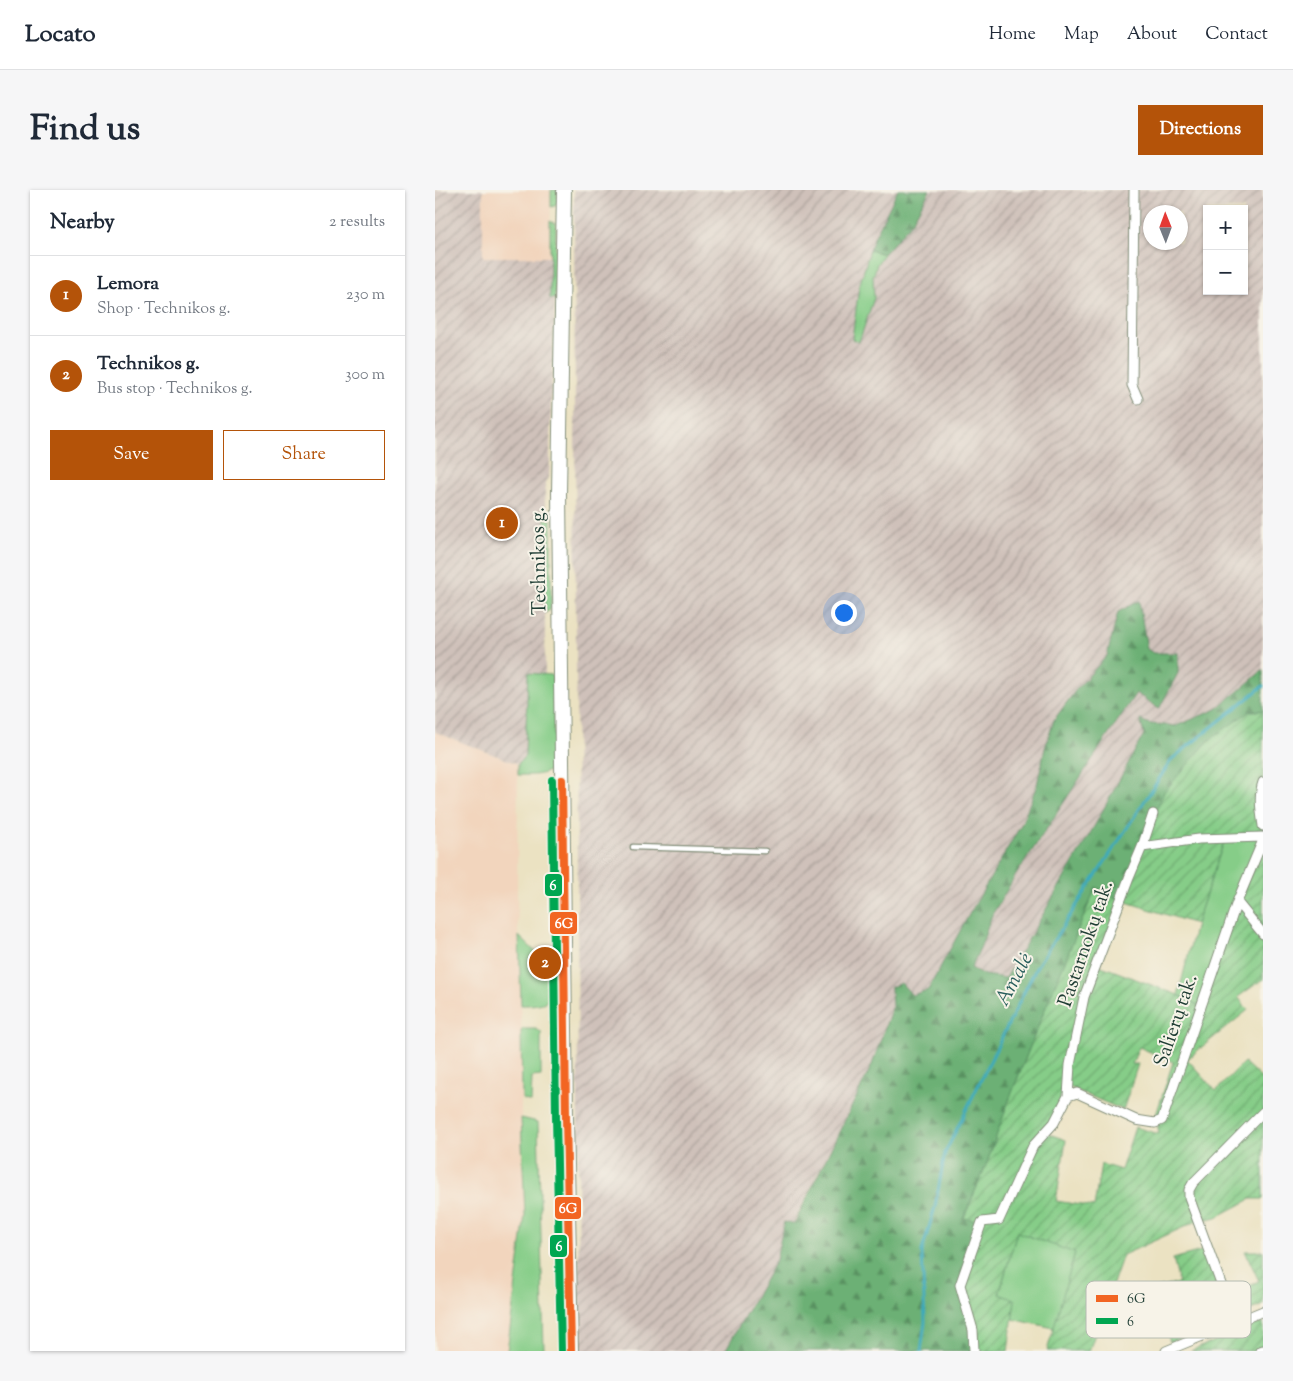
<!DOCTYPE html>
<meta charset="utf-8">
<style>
body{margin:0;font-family:"Sorts Mill Goudy",serif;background:#f6f6f7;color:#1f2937}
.controls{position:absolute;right:15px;top:15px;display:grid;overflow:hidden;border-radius:0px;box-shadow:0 1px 4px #0004}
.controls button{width:45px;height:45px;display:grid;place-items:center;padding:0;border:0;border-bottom:1px solid #e0e1e3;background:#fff;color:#1f2937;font:25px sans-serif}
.compass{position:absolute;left:708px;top:15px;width:45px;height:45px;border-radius:50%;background:#fff;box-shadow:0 1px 4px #0004;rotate:359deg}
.you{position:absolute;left:408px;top:422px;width:18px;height:18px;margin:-12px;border:4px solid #fff;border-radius:50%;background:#1a73e8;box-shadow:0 0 0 8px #1a73e833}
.badge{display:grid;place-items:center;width:32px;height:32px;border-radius:50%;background:#b45309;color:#fff;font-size:16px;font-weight:700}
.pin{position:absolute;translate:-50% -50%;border:2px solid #fff;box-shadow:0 1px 5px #0006}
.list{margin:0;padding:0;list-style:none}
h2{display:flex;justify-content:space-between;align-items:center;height:65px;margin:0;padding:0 20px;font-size:21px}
h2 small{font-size:16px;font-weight:400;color:#747a83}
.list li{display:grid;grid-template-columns:32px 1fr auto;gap:15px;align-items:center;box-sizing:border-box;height:80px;padding:0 20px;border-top:1px solid #e0e1e3}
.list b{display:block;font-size:19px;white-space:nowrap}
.list p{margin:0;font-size:16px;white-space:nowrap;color:#747a83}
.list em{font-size:16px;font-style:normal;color:#747a83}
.actions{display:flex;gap:10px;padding:15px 20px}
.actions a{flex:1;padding:11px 0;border:1px solid #b45309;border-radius:0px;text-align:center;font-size:18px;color:#b45309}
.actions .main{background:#b45309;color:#fff}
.map{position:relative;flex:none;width:828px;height:1161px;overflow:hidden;border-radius:0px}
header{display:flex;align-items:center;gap:30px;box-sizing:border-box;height:70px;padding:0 25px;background:#fff;border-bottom:1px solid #e0e1e3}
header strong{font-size:24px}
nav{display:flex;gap:28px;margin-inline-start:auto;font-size:18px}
.intro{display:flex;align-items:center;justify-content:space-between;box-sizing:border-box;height:120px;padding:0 30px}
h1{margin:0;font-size:35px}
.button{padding:12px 22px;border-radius:0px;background:#b45309;color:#fff;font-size:18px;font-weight:700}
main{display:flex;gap:30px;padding:0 30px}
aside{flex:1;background:#fff;border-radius:0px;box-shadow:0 1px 4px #0004}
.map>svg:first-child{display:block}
.built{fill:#f2d5bd}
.industrial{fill:url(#industrial-furrows);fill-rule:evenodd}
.grass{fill:#86cd88;stroke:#52855e}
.forest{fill:url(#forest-firs);stroke:#467654}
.garden{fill:url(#garden-furrows);stroke:#52855e;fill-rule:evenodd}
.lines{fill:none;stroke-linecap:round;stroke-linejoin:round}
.stream{stroke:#3caabb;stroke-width:3}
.lane-casing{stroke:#85907b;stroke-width:7}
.street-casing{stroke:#85907b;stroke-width:11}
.secondary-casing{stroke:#85907b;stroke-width:16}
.lane{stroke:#fff;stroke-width:4.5}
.street{stroke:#fff;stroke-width:9}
.secondary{stroke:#fff;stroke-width:14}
.bus-1-casing{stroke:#f7f3e8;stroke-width:11}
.bus-2-casing{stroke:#f7f3e8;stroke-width:11}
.bus-1{stroke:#f26522;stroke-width:8}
.bus-2{stroke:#00a651;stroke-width:8}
.labels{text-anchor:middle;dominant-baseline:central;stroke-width:4;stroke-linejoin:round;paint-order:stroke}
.street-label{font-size:20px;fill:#1f3d34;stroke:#f7f3e8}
.water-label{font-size:21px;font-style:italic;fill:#285e5c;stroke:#f7f3e8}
.key{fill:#f7f3e8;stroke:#b6bcb2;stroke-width:1}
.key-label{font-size:14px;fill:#1f3d34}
.line-badge{stroke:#f7f3e8;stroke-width:2}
.badge-label{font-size:14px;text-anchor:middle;font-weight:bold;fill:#fff}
</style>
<header>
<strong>Locato</strong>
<nav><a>Home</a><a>Map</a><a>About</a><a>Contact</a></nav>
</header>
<div class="intro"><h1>Find us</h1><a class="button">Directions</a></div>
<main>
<aside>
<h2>Nearby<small>2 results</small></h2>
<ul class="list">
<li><span class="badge">1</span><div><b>Lemora</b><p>Shop · Technikos g.</p></div><em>230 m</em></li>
<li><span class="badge">2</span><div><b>Technikos g.</b><p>Bus stop · Technikos g.</p></div><em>300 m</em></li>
</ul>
<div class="actions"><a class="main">Save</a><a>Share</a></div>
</aside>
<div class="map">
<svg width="828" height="1161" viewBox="0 0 828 1161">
<defs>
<pattern id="industrial-furrows" width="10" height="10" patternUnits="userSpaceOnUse" patternTransform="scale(1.25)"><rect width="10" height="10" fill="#cfc1ba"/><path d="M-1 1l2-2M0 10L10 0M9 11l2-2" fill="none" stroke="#a79e98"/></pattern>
<pattern id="forest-firs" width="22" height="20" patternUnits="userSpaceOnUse" patternTransform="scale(1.25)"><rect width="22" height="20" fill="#6cb074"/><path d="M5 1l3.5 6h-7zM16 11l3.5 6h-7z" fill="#589060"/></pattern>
<pattern id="garden-furrows" width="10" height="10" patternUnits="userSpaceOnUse" patternTransform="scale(1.25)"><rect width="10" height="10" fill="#86cd88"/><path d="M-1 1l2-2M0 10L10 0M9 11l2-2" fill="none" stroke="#6da870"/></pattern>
</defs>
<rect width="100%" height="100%" fill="#f7f3e8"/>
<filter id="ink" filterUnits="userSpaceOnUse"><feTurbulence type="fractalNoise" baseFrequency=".02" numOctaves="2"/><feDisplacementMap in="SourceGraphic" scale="10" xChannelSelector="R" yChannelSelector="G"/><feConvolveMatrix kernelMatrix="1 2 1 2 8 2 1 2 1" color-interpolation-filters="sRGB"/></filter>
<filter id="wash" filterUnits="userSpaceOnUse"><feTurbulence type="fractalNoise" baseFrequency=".0096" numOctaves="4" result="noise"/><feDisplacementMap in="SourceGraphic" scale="20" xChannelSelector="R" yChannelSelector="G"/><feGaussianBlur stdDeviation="1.12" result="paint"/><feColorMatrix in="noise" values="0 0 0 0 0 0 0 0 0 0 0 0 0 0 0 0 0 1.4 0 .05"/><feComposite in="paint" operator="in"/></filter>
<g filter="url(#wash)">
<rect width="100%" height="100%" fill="#ebe2c2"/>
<path class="built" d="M 48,0 L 116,0 L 115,67 L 47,67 Z
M 0,542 L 83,574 L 82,706 L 86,830 L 86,923 L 90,1025 L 72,1161 L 0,1161 Z"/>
<path class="industrial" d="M 0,0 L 48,0 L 48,67 L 115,67 L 115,108 L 120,109 L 116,211 L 115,268 L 114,288 L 110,292 L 110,484 L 93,483 L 90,566 L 83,574 L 0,542 Z
M 139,0 L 463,0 L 439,48 L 424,97 L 439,108 L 438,87 L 442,74 L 449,64 L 477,32 L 495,0 L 828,0 L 828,480 L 782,519 L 741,536 L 714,534 L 705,530 L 709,544 L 660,635 L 571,788 L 549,785 L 536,778 L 546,756 L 557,725 L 581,685 L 701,503 L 743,464 L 718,463 L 711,459 L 704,412 L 683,422 L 672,466 L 640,501 L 619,530 L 610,558 L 602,595 L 586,635 L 531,730 L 493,801 L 477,805 L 466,793 L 456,797 L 457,816 L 437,875 L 358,1034 L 349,1032 L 341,1070 L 290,1161 L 144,1161 ZM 772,19 L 809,19 L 809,101 L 772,101 ZM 716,22 L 746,22 L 746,52 L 716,52 Z"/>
<path class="grass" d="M 116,0 L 122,0 L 123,11 L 120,16 L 116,17 Z
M 115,31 L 121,34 L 120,109 L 115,108 Z
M 435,60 L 449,64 L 442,74 L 438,87 L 439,108 L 424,152 L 417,149 L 424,97 Z
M 110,329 L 116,329 L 116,415 L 115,420 L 110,423 Z
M 93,483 L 117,485 L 120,574 C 113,587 96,585 83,585 L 83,574 L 90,566 Z
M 828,647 L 765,816 L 743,805 L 761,734 L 790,648 Z
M 84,746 L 119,780 L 119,807 C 109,815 98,815 86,815 Z
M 88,839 L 101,839 L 106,842 L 106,886 L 97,887 L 96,912 L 87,909 L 86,841 Z
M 86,928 L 103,932 L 109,1161 L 72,1161 L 90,1025 Z
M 582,1041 L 640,1063 L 619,1138 L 577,1129 L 580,1110 L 564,1105 Z"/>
<path class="forest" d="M 463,0 L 495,0 L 477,32 L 449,64 L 435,60 L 439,48 Z
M 704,411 L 712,459 L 718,463 L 743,463 L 743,483 L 724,519 L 701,503 L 581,685 L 557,725 L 546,756 L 536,778 L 549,785 L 571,788 L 660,635 L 709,544 L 705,530 L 715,534 L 741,536 L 782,519 L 828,480 L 828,521 L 815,521 L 707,657 L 685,710 L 661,697 L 606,829 L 573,913 L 552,973 L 529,1027 L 547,1032 L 539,1161 L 290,1161 L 341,1070 L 349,1032 L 359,1034 L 437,875 L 457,817 L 456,797 L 466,793 L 477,805 L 493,800 L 531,730 L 586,635 L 602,595 L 610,558 L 619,530 L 640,501 L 672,466 L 683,422 Z"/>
<path class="garden" d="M 815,521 L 828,521 L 828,647 L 790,648 L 761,734 L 685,710 L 661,774 L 743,805 L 765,816 L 828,650 L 828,789 L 803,807 L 813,820 L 752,869 L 781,901 L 809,872 L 828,890 L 828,1009 L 816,1009 L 782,1027 L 760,1032 L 688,1065 L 654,1161 L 612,1161 L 640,1063 L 582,1042 L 564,1104 L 580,1110 L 573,1161 L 539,1161 L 525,1095 L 547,1032 L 529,1028 L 552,973 L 573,913 L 606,829 L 661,697 L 685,710 L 729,602 L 774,550 ZM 704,857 L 738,872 L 721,925 L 724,944 L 700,937 L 686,980 L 666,974 L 659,1017 L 621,1011 L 631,950 L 611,943 L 634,897 L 688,920 L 703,874 L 697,874 Z
M 773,1059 L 790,1105 L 824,1091 L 810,1061 L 828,1061 L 828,1115 L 735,1152 L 719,1099 L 744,1093 L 738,1069 Z
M 828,1132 L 828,1161 L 756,1161 L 760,1159 Z"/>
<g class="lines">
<path class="stream" d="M 486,1161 L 490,1132 L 487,1061 L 500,1017 L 510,963 L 602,776 L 737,569 L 828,496"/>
</g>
</g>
<g filter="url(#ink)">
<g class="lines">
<defs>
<path id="lane" d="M 198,657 L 330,661"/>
<path id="street" d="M 699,0 L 697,195 L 703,209
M 828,592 C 823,606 826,622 828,636
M 707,657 L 764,649 L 828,647
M 802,712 L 828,744
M 633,906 L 642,903 L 701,930 L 720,933 L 727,930 L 802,712 L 828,650
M 800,1132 L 754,1007 L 754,1000 L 758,993 L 828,922
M 539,1161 L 538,1140 L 525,1095 L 547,1032 L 564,1030 L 598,956 L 619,933 L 633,906 L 635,875 L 649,807 L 694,688 L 707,657 L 718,624
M 731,1161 L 828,1121
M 825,1161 L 828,1160"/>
<path id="secondary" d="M 129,0 L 124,303 L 131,928 L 136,1161"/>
</defs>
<use href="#lane" class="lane-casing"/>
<use href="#street" class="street-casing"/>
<use href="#secondary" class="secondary-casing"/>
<use href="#lane" class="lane"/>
<use href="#street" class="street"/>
<use href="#secondary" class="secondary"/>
<defs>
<path id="bus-1" d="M 127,590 L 131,928 L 136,1161"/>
<path id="bus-2" d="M 117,590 L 121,928 L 126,1161"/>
</defs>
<use href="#bus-1" class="bus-1-casing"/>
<use href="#bus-2" class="bus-2-casing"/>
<use href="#bus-1" class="bus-1"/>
<use href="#bus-2" class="bus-2"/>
</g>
</g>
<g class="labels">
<g class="street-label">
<text transform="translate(105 371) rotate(-91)">Technikos g.</text>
<text transform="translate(652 754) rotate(-71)">Pastarnokų tak.</text>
<text transform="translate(742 831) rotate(-71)">Salierų tak.</text>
</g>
<g class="water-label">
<text transform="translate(580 790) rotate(-62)">Amalė</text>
</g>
</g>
<rect x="651" y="1091" width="165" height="57" rx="8" class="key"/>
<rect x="661" y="1105" width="22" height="7" fill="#f26522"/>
<rect x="661" y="1128" width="22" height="6" fill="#00a651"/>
<g class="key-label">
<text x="692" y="1113">6G</text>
<text x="692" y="1136">6</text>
</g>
<g class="line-badge">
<rect x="109" y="683" width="19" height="24" rx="5" fill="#00a651"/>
<rect x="114" y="721" width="29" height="24" rx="5" fill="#f26522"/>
<rect x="119" y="1006" width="28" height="24" rx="5" fill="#f26522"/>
<rect x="114" y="1044" width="19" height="24" rx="5" fill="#00a651"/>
</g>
<g class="badge-label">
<text x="118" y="700">6</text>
<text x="129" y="738">6G</text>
<text x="133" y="1023">6G</text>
<text x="124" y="1061">6</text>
</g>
</svg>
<div class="controls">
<button>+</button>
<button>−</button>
</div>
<svg class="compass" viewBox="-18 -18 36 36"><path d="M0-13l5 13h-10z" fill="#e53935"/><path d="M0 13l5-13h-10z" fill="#747a83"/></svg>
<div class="you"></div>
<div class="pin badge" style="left:67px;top:333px">1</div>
<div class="pin badge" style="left:110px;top:773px">2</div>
</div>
</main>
